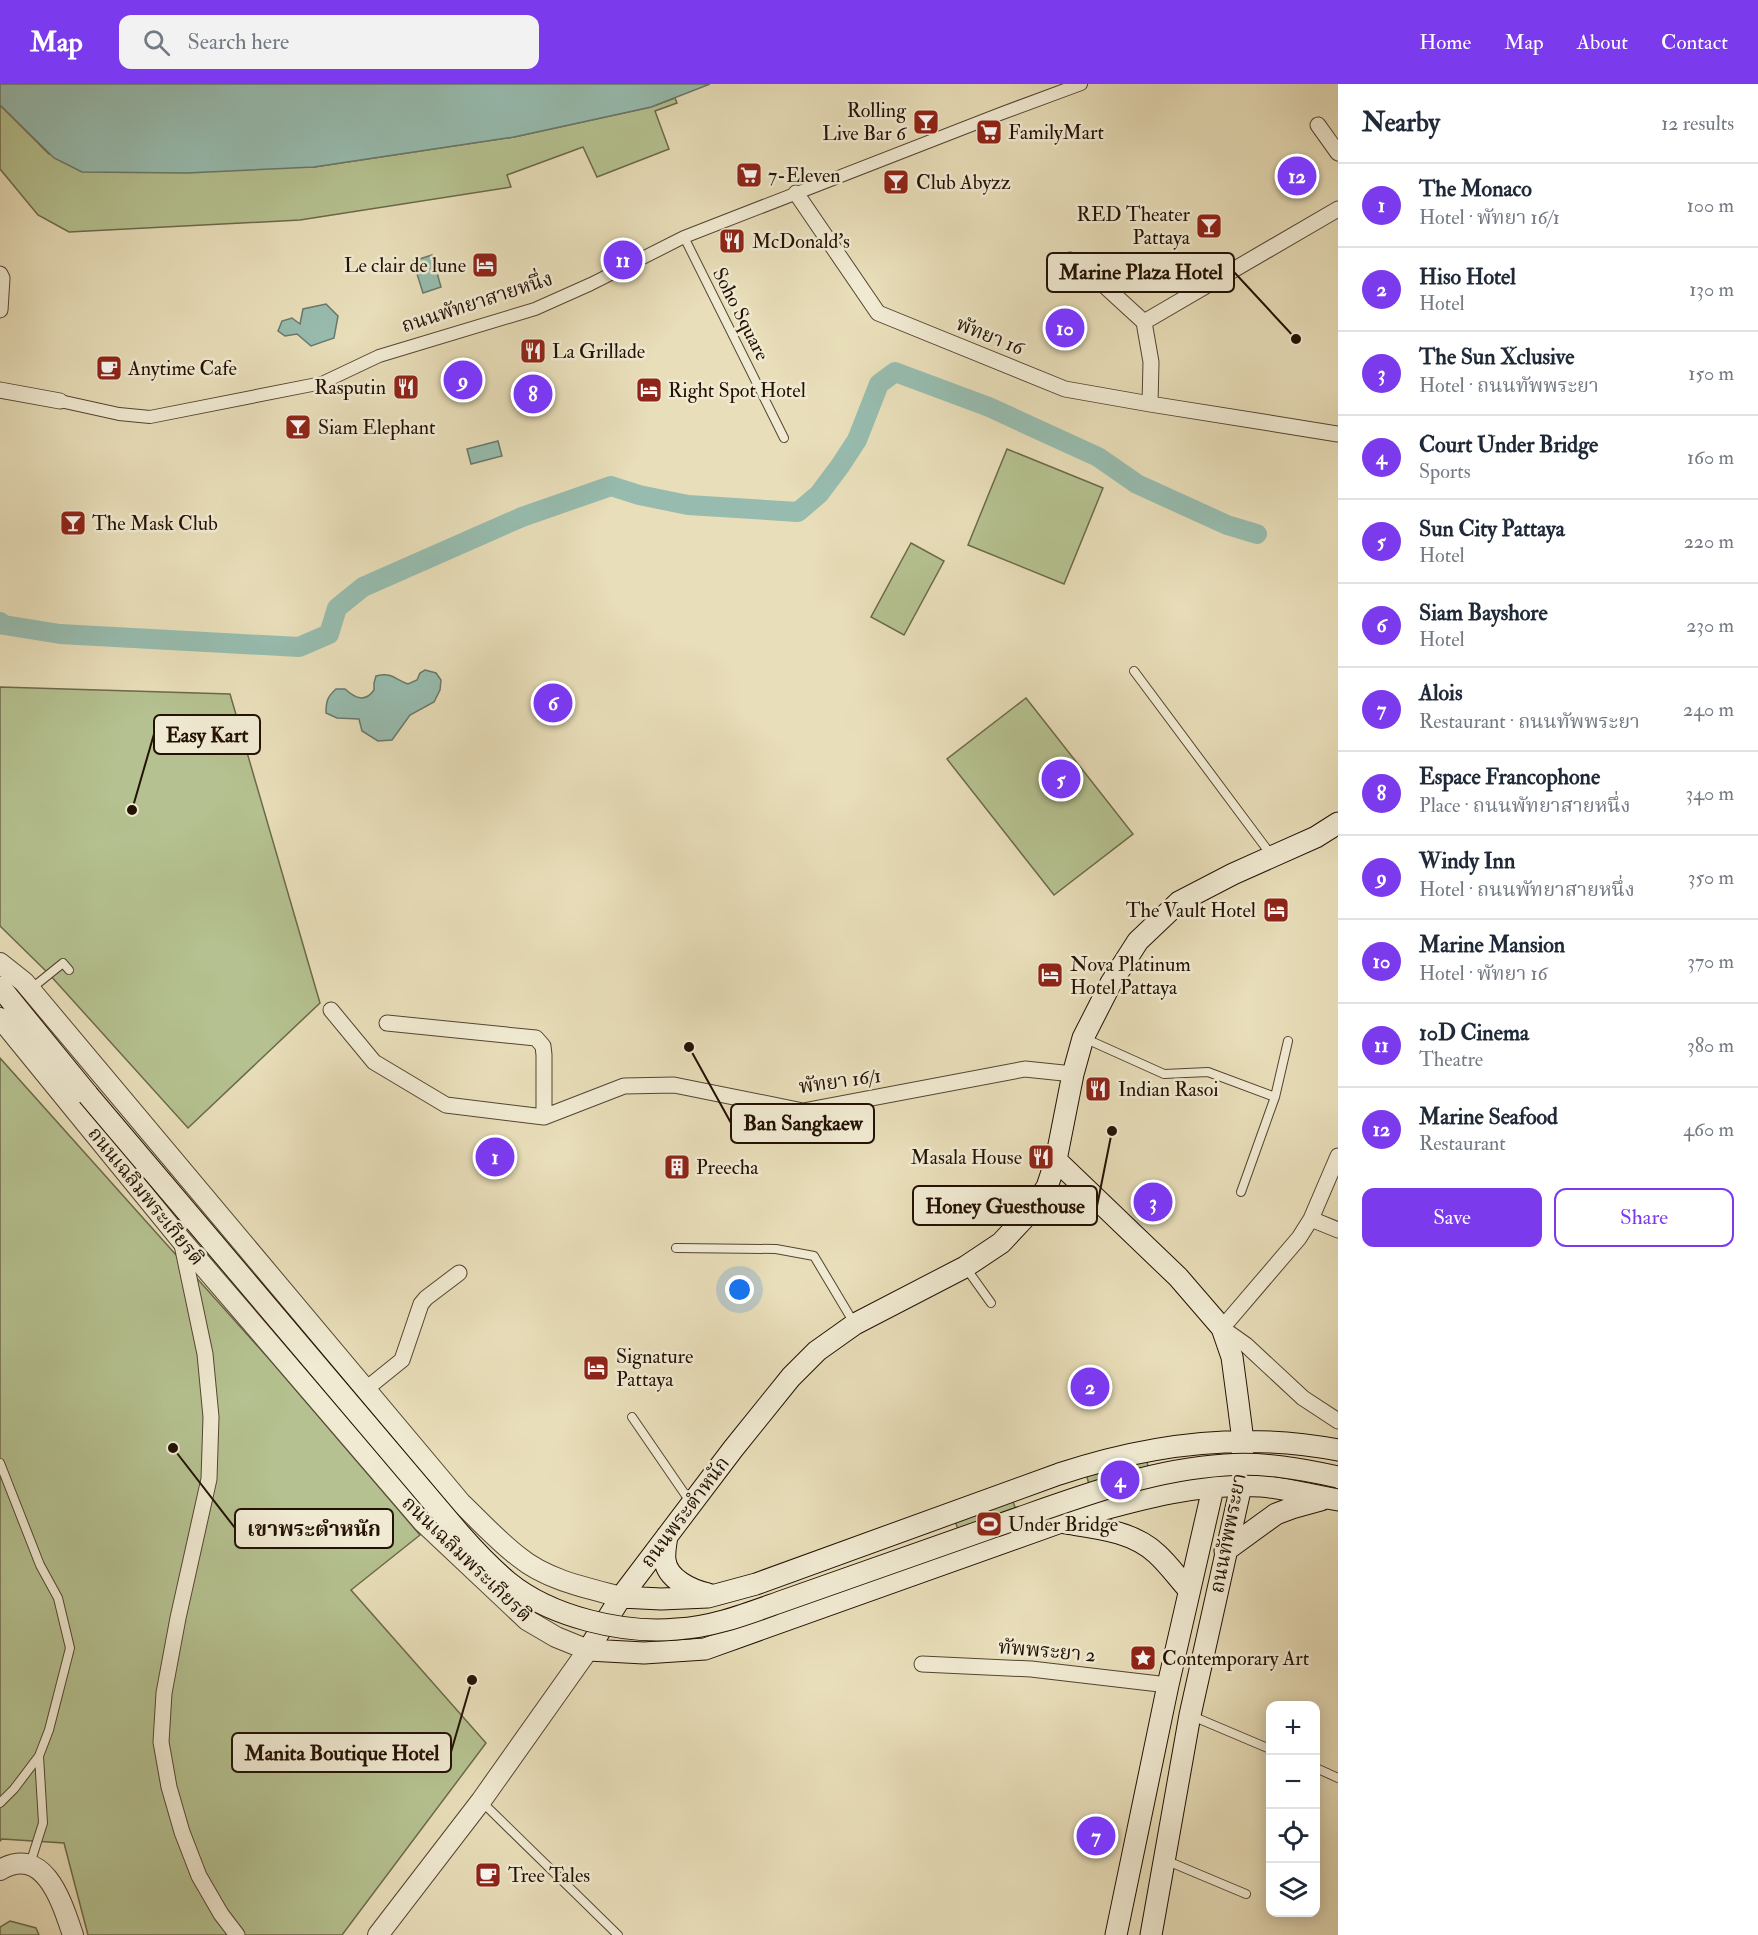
<!DOCTYPE html>
<meta charset="utf-8">
<style>
body{margin:0;font-family:"IM FELL Double Pica","Noto Serif Thai",serif;background:#f2f2f3;color:#1f2937}
.controls{position:absolute;right:18px;bottom:18px;display:grid;overflow:hidden;border-radius:12px;box-shadow:0 3px 15px #0003}
.controls button{width:54px;height:54px;display:grid;place-items:center;padding:0;border:0;border-bottom:2px solid #e0e1e3;background:#fff;color:#1f2937;font:30px sans-serif}
.you{position:absolute;left:740px;top:1206px;width:21px;height:21px;margin:-15px;border:4px solid #fff;border-radius:50%;background:#1a73e8;box-shadow:0 0 0 9px #1a73e833}
.badge{display:grid;place-items:center;width:39px;height:39px;border-radius:50%;background:#7c3aed;color:#fff;font-size:20px;font-weight:700}
.pin{position:absolute;translate:-50% -50%;border:3px solid #fff;box-shadow:0 2px 6px #0006}
.list{margin:0;padding:0;list-style:none}
h2{display:flex;justify-content:space-between;align-items:center;height:78px;margin:0;padding:0 24px;font-size:26px}
h2 small{font-size:20px;font-weight:400;color:#747a83}
.list li{display:grid;grid-template-columns:39px 1fr auto;gap:18px;align-items:center;box-sizing:border-box;height:84px;padding:0 24px;border-top:2px solid #e0e1e3}
.list b{display:block;font-size:22px;white-space:nowrap}
.list p{margin:0;font-size:20px;white-space:nowrap;color:#747a83}
.list em{font-size:20px;font-style:normal;color:#747a83}
.actions{display:flex;gap:12px;padding:18px 24px}
.actions a{flex:1;padding:14px 0;border:2px solid #7c3aed;border-radius:12px;text-align:center;font-size:21px;color:#7c3aed}
.actions .main{background:#7c3aed;color:#fff}
.icon{flex:none;width:33px;height:33px;fill:none;stroke:currentColor;stroke-width:2;stroke-linecap:round;stroke-linejoin:round}
.map{position:relative;flex:none;width:1338px;height:1851px;overflow:hidden}
header{display:flex;align-items:center;gap:36px;box-sizing:border-box;height:84px;padding:0 30px;background:#7c3aed;color:#fff}
header strong{font-size:28px}
nav{display:flex;gap:33px;margin-inline-start:auto;font-size:21px}
.search{width:420px;height:54px;background:#f2f2f3;display:flex;align-items:center;gap:15px;box-sizing:border-box;padding:0 21px;border-radius:12px;color:#747a83;font-size:22px}
main{display:flex}
aside{flex:1;background:#fff}
.map>svg:first-child{display:block}
.green{fill:#b5c190;stroke:#6c694a;stroke-width:1.5}
.water{fill:#97bcaf;stroke:#69786b;stroke-width:1.5}
.lines{fill:none;stroke-linecap:round;stroke-linejoin:round}
.canal{stroke:#97bcaf;stroke-width:20}
.service-casing{stroke:#544431;stroke-width:10}
.pedestrian-casing{stroke:#544431;stroke-width:14}
.minor-casing{stroke:#544431;stroke-width:17}
.tertiary-casing{stroke:#544431;stroke-width:22}
.secondary-casing{stroke:#231104;stroke-width:23}
.service{stroke:#f0ead2;stroke-width:8}
.pedestrian{stroke:#f0ead2;stroke-width:12}
.minor{stroke:#f0ead2;stroke-width:15}
.tertiary{stroke:#f0ead2;stroke-width:20}
.secondary{stroke:#f0ead2;stroke-width:21}
.secondary-bridge-casing{stroke:#231104;stroke-width:23;stroke-linecap:butt}
.secondary-bridge{stroke:#f0ead2;stroke-width:21}
.labels{text-anchor:middle;dominant-baseline:central;stroke-width:5;stroke-linejoin:round;paint-order:stroke}
.poi-label{font-size:20px;fill:#231104;stroke:#f0ead2;text-anchor:start}
.street-label{font-size:20px;fill:#231104;stroke:#f0ead2}
.leader{fill:none;stroke:#231104;stroke-width:2}
.callout-dot{fill:#231104;stroke:#f0ead2;stroke-width:2}
.callout{fill:#f0ead2;stroke:#231104;stroke-width:2}
.callout-label{font-size:21px;text-anchor:middle;font-weight:bold;fill:#231104}
</style>
<header>
<strong>Map</strong>
<div class="search"><svg class="icon" aria-label="search" viewBox="0 0 24 24"><circle cx="10" cy="10" r="6"/><path d="M15 15l6 6"/></svg>Search here</div>
<nav><a>Home</a><a>Map</a><a>About</a><a>Contact</a></nav>
</header>
<main>
<div class="map">
<svg width="1338" height="1851" viewBox="0 0 1338 1851">
<rect width="100%" height="100%" fill="#e8deb9"/>
<filter id="stains"><feTurbulence type="fractalNoise" baseFrequency=".00333" numOctaves="4"/><feColorMatrix values="0 0 0 0 .2 0 0 0 0 .09 0 0 0 0 .02 0 0 0 .5 -.17"/></filter>
<radialGradient id="worn" r=".72"><stop offset=".6" stop-color="#630" stop-opacity="0"/><stop offset="1" stop-color="#630" stop-opacity=".3"/></radialGradient>
<path class="green" d="M 675,14 L 677,19 L 655,27 L 669,65 L 597,93 L 583,63 L 507,91 L 511,103 L 300,136 L 69,148 L 38,131 L 0,85 L 0,21 L 49,70 L 314,83 L 514,53 L 651,23 Z
M 1007,365 L 1103,404 L 1064,500 L 968,461 Z
M 911,459 L 944,477 L 904,551 L 871,533 Z
M 0,603 L 230,610 L 320,919 L 188,1044 L 49,890 L 0,842 Z
M 1026,614 L 1133,750 L 1054,811 L 947,675 Z
M 0,974 L 270,1276 L 420,1451 L 351,1506 L 486,1659 L 342,1851 L 88,1851 L 64,1759 L 2,1755 L 0,1757 Z
M 1146,1374 L 1153,1402 L 1094,1417 L 1086,1390 Z
M 1012,1415 L 1022,1442 L 965,1464 L 955,1437 Z
M 10,1837 L 36,1844 L 39,1851 L 0,1851 L 0,1843 Z"/>
<path class="water" d="M 0,0 L 710,0 L 651,23 L 514,53 L 314,83 L 187,89 L 82,88 L 54,74 L 0,21 Z
M 432,171 L 441,203 L 423,209 L 413,177 Z
M 326,220 L 338,232 L 334,254 L 311,262 L 297,250 L 285,252 L 278,247 L 282,237 L 292,234 L 300,240 L 303,225 Z
M 498,357 L 502,372 L 471,380 L 467,365 Z
M 425,586 L 436,589 L 441,596 L 440,606 L 434,618 L 410,631 L 392,656 L 378,657 L 362,647 L 359,635 L 337,634 L 326,629 C 326,618 327,613 336,605 L 345,605 C 355,614 365,619 374,606 L 374,599 L 376,592 C 393,588 394,595 408,600 L 417,596 L 420,589 Z"/>
<g class="lines">
<path class="canal" d="M 0,538 L 4,541 L 60,550 L 299,563 L 329,550 L 337,524 L 363,503 L 522,433 L 611,402 L 639,411 L 688,421 L 798,428 L 819,410 L 840,382 L 857,356 L 879,300 L 895,288 L 989,323 L 1098,373 L 1137,400 L 1227,441 L 1257,450"/>
<defs>
<path id="service" d="M 684,153 L 784,354
M 1134,587 L 1272,772
M 32,904 L 63,879 L 69,886
M 1084,954 L 1164,990 L 1208,988 L 1275,1013 L 1288,957
M 1241,1108 L 1275,1013
M 676,1164 L 776,1165 L 814,1172 L 854,1239
M 966,1184 L 991,1219
M 632,1333 L 691,1419
M 0,1379 L 40,1481 L 58,1514 L 70,1564 L 49,1646 L 39,1672 L 14,1705 L 0,1719
M 1192,1632 L 1270,1665
M 1316,1684 L 1338,1694
M 482,1718 L 618,1851
M 1165,1776 L 1246,1810
M 30,1780 L 43,1739 L 39,1672"/>
<path id="pedestrian" d="M 60,317 L 119,330 L 150,333 L 322,299 L 379,272 L 535,225 L 591,200 L 684,153 L 1000,30 L 1081,0"/>
<path id="minor" d="M 1318,41 L 1338,69
M 796,109 L 878,229 L 1065,305 L 1150,320 L 1338,350
M 1070,176 L 1084,183 L 1144,238
M 0,190 L 2,194 L 0,226
M 0,306 L 60,317
M 1150,320 L 1151,278 L 1144,238 L 1338,125
M 331,926 L 374,978 L 446,1021 L 544,1033 L 624,1002 L 674,1001 L 803,1027 L 1025,985 L 1073,990
M 387,939 L 536,954 L 543,962 L 544,971 L 544,1033
M 1311,1135 L 1338,1072
M 1338,1146 L 1311,1135 L 1299,1154 L 1222,1244 L 1246,1261 L 1303,1314 L 1338,1337
M 181,1156 L 205,1270 L 211,1333 L 209,1395 L 178,1534 L 164,1609 L 161,1658 L 169,1703 L 182,1748 L 199,1792 L 221,1830 L 237,1851
M 366,1305 L 402,1276 L 421,1220 L 426,1214 L 459,1189
M 922,1580 L 1031,1585 L 1168,1601"/>
<path id="tertiary" d="M 0,879 L 24,898 L 461,1419 C 480,1437 498,1457 519,1473 C 547,1496 587,1504 621,1513
M 0,934 L 181,1156 L 423,1438 L 527,1536 L 556,1553 L 588,1566 L 481,1717 L 378,1851
M 0,1786 C 45,1760 62,1819 73,1851"/>
<path id="secondary" d="M 1338,739 L 1316,753 L 1233,790 L 1179,818 L 1138,857 L 1111,899 L 1083,954 L 1073,990 L 1056,1076 L 1047,1103 L 1030,1128 L 1001,1159 L 965,1183 L 855,1240 L 817,1267 L 791,1293 L 733,1365 L 621,1513 L 588,1566 L 644,1569 L 705,1565 L 1075,1433 C 1136,1416 1197,1398 1261,1402 C 1286,1404 1313,1412 1338,1416
M 0,903 L 88,1011
M 1056,1076 L 1178,1193 L 1222,1244 L 1232,1273 L 1238,1318 L 1243,1357 L 1241,1402 L 1190,1631 L 1151,1851
M 1065,1439 C 1097,1444 1133,1447 1157,1470 C 1169,1481 1178,1494 1189,1506
M 667,1452 C 666,1459 664,1468 665,1476 C 667,1495 691,1506 708,1510
M 1225,1467 L 1276,1430 L 1292,1424 L 1321,1416
M 621,1513 L 661,1515 L 708,1513 L 756,1500 L 1059,1390 C 1149,1360 1245,1348 1338,1366
M 1116,1851 L 1168,1601 L 1216,1391"/>
</defs>
<use href="#service" class="service-casing"/>
<use href="#pedestrian" class="pedestrian-casing"/>
<use href="#minor" class="minor-casing"/>
<use href="#tertiary" class="tertiary-casing"/>
<use href="#secondary" class="secondary-casing"/>
<use href="#service" class="service"/>
<use href="#pedestrian" class="pedestrian"/>
<use href="#minor" class="minor"/>
<use href="#tertiary" class="tertiary"/>
<use href="#secondary" class="secondary"/>
<defs>
<path id="secondary-bridge" d="M 88,1011 L 460,1450 C 475,1467 490,1483 508,1498 C 551,1533 623,1550 677,1545 C 714,1543 749,1529 783,1517 C 853,1493 923,1468 993,1443 C 1069,1417 1145,1386 1225,1381 C 1263,1378 1302,1385 1338,1393"/>
</defs>
<use href="#secondary-bridge" class="secondary-bridge-casing"/>
<use href="#secondary-bridge" class="secondary-bridge"/>
</g>
<defs>
<symbol id="bar-square" viewBox="-11 -11 22 22"><rect x="-9" y="-9" width="18" height="18" rx="4" fill="#8f2418" stroke="#f0ead2"/><path d="M-6-5H6L.8 .8V4.5H3.5V6h-7V4.5H-.8V.8Z" fill="#fff"/></symbol>
<symbol id="supermarket-square" viewBox="-11 -11 22 22"><rect x="-9" y="-9" width="18" height="18" rx="4" fill="#8f2418" stroke="#f0ead2"/><path d="M-6-5.5h2.5l.6 2H6L4.5 2H-2.5L-4.4-4H-6ZM-1.5 3.2a1.3 1.3 0 1 0 .1 0ZM3 3.2a1.3 1.3 0 1 0 .1 0Z" fill="#fff"/></symbol>
<symbol id="restaurant-square" viewBox="-11 -11 22 22"><rect x="-9" y="-9" width="18" height="18" rx="4" fill="#8f2418" stroke="#f0ead2"/><path d="M-5-6h1v4h1v-4h1v4h1v-4h1v5L-1.5 .5V6h-2V.5L-5-1ZM5-6V6H3V1.5H1.5Q1.5-4 5-6Z" fill="#fff"/></symbol>
<symbol id="hotel-square" viewBox="-11 -11 22 22"><rect x="-9" y="-9" width="18" height="18" rx="4" fill="#8f2418" stroke="#f0ead2"/><path d="M-6-4.5h1.5V1H6V5H4.5V3h-9V5H-6ZM-4 0a1.8 1.8 0 1 1 3.6 0ZM.5 0V-2.5h3Q6-2.5 6 0Z" fill="#fff"/></symbol>
<symbol id="cafe-square" viewBox="-11 -11 22 22"><rect x="-9" y="-9" width="18" height="18" rx="4" fill="#8f2418" stroke="#f0ead2"/><path d="M-5.5-4.5H6V0H3Q3 3.5 0 3.5H-2.5Q-5.5 3.5-5.5 0ZM3-3.2v2h1.7v-2ZM-6 4.5H4V6H-6Z" fill="#fff"/></symbol>
<symbol id="building-square" viewBox="-11 -11 22 22"><rect x="-9" y="-9" width="18" height="18" rx="4" fill="#8f2418" stroke="#f0ead2"/><path d="M-4-6H4V6H1V3H-1V6H-4ZM-2.5-4.3h1.7v1.8h-1.7ZM.8-4.3h1.7v1.8H.8ZM-2.5-1h1.7V.8h-1.7ZM.8-1h1.7V.8H.8Z" fill="#fff"/></symbol>
<symbol id="stadium-square" viewBox="-11 -11 22 22"><rect x="-9" y="-9" width="18" height="18" rx="4" fill="#8f2418" stroke="#f0ead2"/><path d="M0-5a6.5 5 0 1 0 0 10a6.5 5 0 1 0 0-10ZM-3.5-1.8h7v3.6h-7Z" fill="#fff"/></symbol>
<symbol id="sight-square" viewBox="-11 -11 22 22"><rect x="-9" y="-9" width="18" height="18" rx="4" fill="#8f2418" stroke="#f0ead2"/><path d="M0-6L1.8-2.2L6-1.7L2.9 1.2L3.7 5.4L0 3.3L-3.7 5.4L-2.9 1.2L-6-1.7L-1.8-2.2Z" fill="#fff"/></symbol>
</defs>
<g fill-rule="evenodd">
<use href="#bar-square" x="911" y="23" width="30" height="30"/>
<use href="#supermarket-square" x="974" y="33" width="30" height="30"/>
<use href="#supermarket-square" x="734" y="76" width="30" height="30"/>
<use href="#bar-square" x="881" y="83" width="30" height="30"/>
<use href="#bar-square" x="1194" y="127" width="30" height="30"/>
<use href="#restaurant-square" x="717" y="142" width="30" height="30"/>
<use href="#hotel-square" x="470" y="166" width="30" height="30"/>
<use href="#restaurant-square" x="518" y="252" width="30" height="30"/>
<use href="#cafe-square" x="94" y="269" width="30" height="30"/>
<use href="#restaurant-square" x="391" y="288" width="30" height="30"/>
<use href="#hotel-square" x="634" y="291" width="30" height="30"/>
<use href="#bar-square" x="283" y="328" width="30" height="30"/>
<use href="#bar-square" x="58" y="424" width="30" height="30"/>
<use href="#hotel-square" x="1261" y="811" width="30" height="30"/>
<use href="#hotel-square" x="1035" y="876" width="30" height="30"/>
<use href="#restaurant-square" x="1083" y="990" width="30" height="30"/>
<use href="#restaurant-square" x="1026" y="1058" width="30" height="30"/>
<use href="#building-square" x="662" y="1068" width="30" height="30"/>
<use href="#hotel-square" x="581" y="1269" width="30" height="30"/>
<use href="#stadium-square" x="974" y="1425" width="30" height="30"/>
<use href="#sight-square" x="1128" y="1559" width="30" height="30"/>
<use href="#cafe-square" x="473" y="1776" width="30" height="30"/>
</g>
<g class="labels">
<g class="poi-label">
<text x="906" y="26" text-anchor="end">Rolling<tspan x="906" dy="23">Live Bar 6</tspan></text>
<text x="1008" y="48">FamilyMart</text>
<text x="768" y="91">7-Eleven</text>
<text x="916" y="98">Club Abyzz</text>
<text x="1190" y="130" text-anchor="end">RED Theater<tspan x="1190" dy="23">Pattaya</tspan></text>
<text x="752" y="157">McDonald's</text>
<text x="466" y="181" text-anchor="end">Le clair de lune</text>
<text x="552" y="267">La Grillade</text>
<text x="128" y="284">Anytime Cafe</text>
<text x="386" y="303" text-anchor="end">Rasputin</text>
<text x="668" y="306">Right Spot Hotel</text>
<text x="318" y="343">Siam Elephant</text>
<text x="92" y="439">The Mask Club</text>
<text x="1256" y="826" text-anchor="end">The Vault Hotel</text>
<text x="1070" y="880">Nova Platinum<tspan x="1070" dy="23">Hotel Pattaya</tspan></text>
<text x="1118" y="1005">Indian Rasoi</text>
<text x="1022" y="1073" text-anchor="end">Masala House</text>
<text x="696" y="1083">Preecha</text>
<text x="616" y="1272">Signature<tspan x="616" dy="23">Pattaya</tspan></text>
<text x="1008" y="1440">Under Bridge</text>
<text x="1162" y="1574">Contemporary Art</text>
<text x="508" y="1791">Tree Tales</text>
</g>
<g class="street-label">
<text transform="translate(477 218) rotate(-18)">ถนนพัทยาสายหนึ่ง</text>
<text transform="translate(741 230) rotate(63)">Soho Square</text>
<text transform="translate(990 252) rotate(22)">พัทยา 16</text>
<text transform="translate(840 997) rotate(-8)">พัทยา 16/1</text>
<text transform="translate(146 1112) rotate(51)">ถนนเฉลิมพระเกียรติ</text>
<text transform="translate(685 1428) rotate(-53)">ถนนพระตำหนัก</text>
<text transform="translate(1228 1449) rotate(-79)">ถนนทัพพระยา</text>
<text transform="translate(467 1475) rotate(44)">ถนนเฉลิมพระเกียรติ</text>
<text transform="translate(1047 1567) rotate(5)">ทัพพระยา 2</text>
</g>
</g>
<path class="leader" d="M1296 255L1234 188M132 726L154 650M689 963L731 1039M1112 1047L1097 1122M173 1364L235 1444M472 1596L451 1668"/>
<g class="callout-dot">
<circle cx="1296" cy="255" r="6"/>
<circle cx="132" cy="726" r="6"/>
<circle cx="689" cy="963" r="6"/>
<circle cx="1112" cy="1047" r="6"/>
<circle cx="173" cy="1364" r="6"/>
<circle cx="472" cy="1596" r="6"/>
</g>
<g class="callout">
<rect x="1047" y="169" width="187" height="39" rx="6"/>
<rect x="154" y="631" width="106" height="39" rx="6"/>
<rect x="731" y="1020" width="143" height="39" rx="6"/>
<rect x="913" y="1102" width="184" height="39" rx="6"/>
<rect x="235" y="1425" width="158" height="39" rx="6"/>
<rect x="232" y="1649" width="219" height="39" rx="6"/>
</g>
<g class="callout-label">
<text x="1141" y="195">Marine Plaza Hotel</text>
<text x="207" y="658">Easy Kart</text>
<text x="803" y="1046">Ban Sangkaew</text>
<text x="1005" y="1129">Honey Guesthouse</text>
<text x="314" y="1452">เขาพระตำหนัก</text>
<text x="342" y="1676">Manita Boutique Hotel</text>
</g>
<rect width="100%" height="100%" filter="url(#stains)"/>
<rect width="100%" height="100%" fill="url(#worn)"/>
</svg>
<div class="controls">
<button>+</button>
<button>−</button>
<button><svg class="icon" aria-label="locate" viewBox="0 0 24 24"><circle cx="12" cy="12" r="6"/><path d="M12 2v4M12 18v4M2 12h4M18 12h4"/></svg></button>
<button><svg class="icon" aria-label="layers" viewBox="0 0 24 24"><path d="M12 4l9 5-9 5-9-5zM3 14l9 5 9-5"/></svg></button>
</div>
<div class="you"></div>
<div class="pin badge" style="left:495px;top:1073px">1</div>
<div class="pin badge" style="left:1090px;top:1303px">2</div>
<div class="pin badge" style="left:1153px;top:1118px">3</div>
<div class="pin badge" style="left:1120px;top:1396px">4</div>
<div class="pin badge" style="left:1061px;top:695px">5</div>
<div class="pin badge" style="left:553px;top:619px">6</div>
<div class="pin badge" style="left:1096px;top:1752px">7</div>
<div class="pin badge" style="left:533px;top:310px">8</div>
<div class="pin badge" style="left:463px;top:296px">9</div>
<div class="pin badge" style="left:1065px;top:244px">10</div>
<div class="pin badge" style="left:623px;top:176px">11</div>
<div class="pin badge" style="left:1297px;top:92px">12</div>
</div>
<aside>
<h2>Nearby<small>12 results</small></h2>
<ul class="list">
<li><span class="badge">1</span><div><b>The Monaco</b><p>Hotel · พัทยา 16/1</p></div><em>100 m</em></li>
<li><span class="badge">2</span><div><b>Hiso Hotel</b><p>Hotel</p></div><em>130 m</em></li>
<li><span class="badge">3</span><div><b>The Sun Xclusive</b><p>Hotel · ถนนทัพพระยา</p></div><em>150 m</em></li>
<li><span class="badge">4</span><div><b>Court Under Bridge</b><p>Sports</p></div><em>160 m</em></li>
<li><span class="badge">5</span><div><b>Sun City Pattaya</b><p>Hotel</p></div><em>220 m</em></li>
<li><span class="badge">6</span><div><b>Siam Bayshore</b><p>Hotel</p></div><em>230 m</em></li>
<li><span class="badge">7</span><div><b>Alois</b><p>Restaurant · ถนนทัพพระยา</p></div><em>240 m</em></li>
<li><span class="badge">8</span><div><b>Espace Francophone</b><p>Place · ถนนพัทยาสายหนึ่ง</p></div><em>340 m</em></li>
<li><span class="badge">9</span><div><b>Windy Inn</b><p>Hotel · ถนนพัทยาสายหนึ่ง</p></div><em>350 m</em></li>
<li><span class="badge">10</span><div><b>Marine Mansion</b><p>Hotel · พัทยา 16</p></div><em>370 m</em></li>
<li><span class="badge">11</span><div><b>10D Cinema</b><p>Theatre</p></div><em>380 m</em></li>
<li><span class="badge">12</span><div><b>Marine Seafood</b><p>Restaurant</p></div><em>460 m</em></li>
</ul>
<div class="actions"><a class="main">Save</a><a>Share</a></div>
</aside>
</main>
